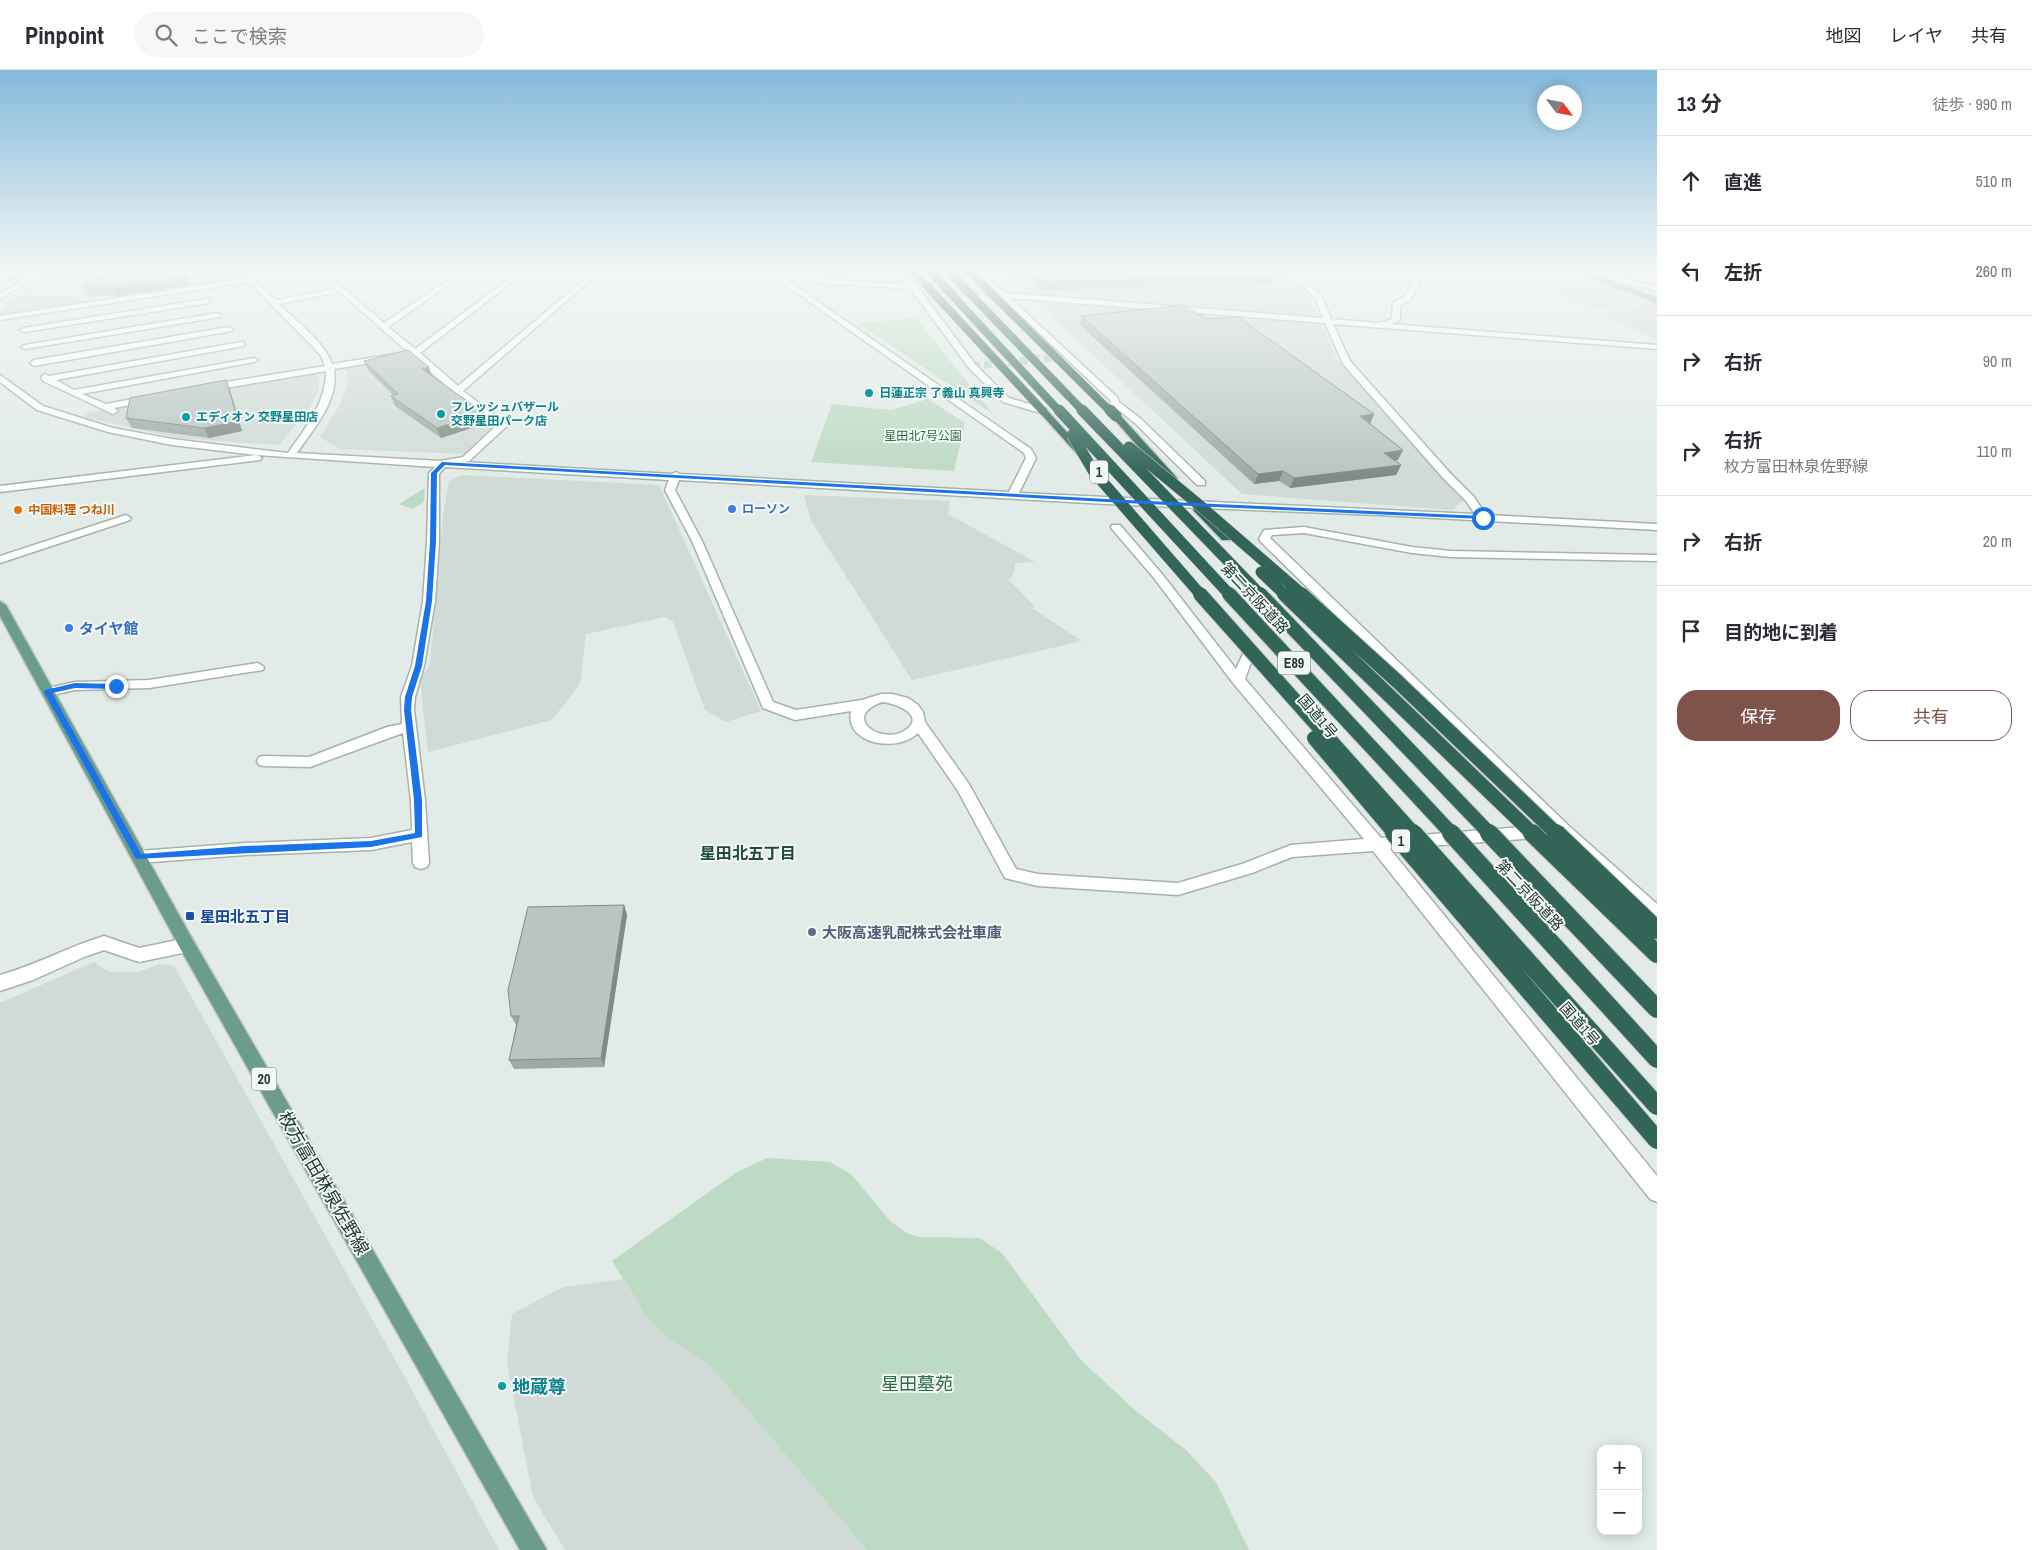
<!DOCTYPE html>
<html lang="ja">
<meta charset="utf-8">
<style>
body{margin:0;font-family:"Archivo Narrow","Noto Sans JP",sans-serif;background:#f7f7f7;color:#2b2b33}
.controls{position:absolute;right:15px;bottom:15px;display:grid;overflow:hidden;border-radius:10px;box-shadow:0 2px 12px #0003}
.controls button{width:45px;height:45px;display:grid;place-items:center;padding:0;border:0;border-bottom:1px solid #e1e1e2;background:#fff;color:#2b2b33;font:25px sans-serif}
.compass{position:absolute;left:1537px;top:15px;width:45px;height:45px;border-radius:50%;background:#fff;box-shadow:0 2px 12px #0003;rotate:122deg}
.stop{position:absolute;width:15px;height:15px;margin:-11px;border:4px solid #1a73e8;border-radius:50%;background:#fff}
.stop.end{background:#1a73e8;border-color:#fff;box-shadow:0 1px 5px #0008}
.list{margin:0;padding:0;list-style:none}
h2{display:flex;justify-content:space-between;align-items:center;height:65px;margin:0;padding:0 20px;font-size:21px}
h2 small{font-size:16px;font-weight:400;color:#7c7c81}
.list li{display:grid;grid-template-columns:32px 1fr auto;gap:15px;align-items:center;box-sizing:border-box;height:90px;padding:0 20px;border-top:1px solid #e1e1e2}
.list b{display:block;font-size:19px;white-space:nowrap}
.list p{margin:0;font-size:16px;white-space:nowrap;color:#7c7c81}
.list em{font-size:16px;font-style:normal;color:#7c7c81}
.actions{display:flex;gap:10px;padding:15px 20px}
.actions a{flex:1;padding:11px 0;border:1px solid #7f524a;border-radius:20px;text-align:center;font-size:18px;color:#7f524a}
.actions .main{background:#7f524a;color:#fff}
.icon{flex:none;width:28px;height:28px;fill:none;stroke:currentColor;stroke-width:2;stroke-linecap:round;stroke-linejoin:round}
.map{position:relative;flex:none;width:1657px;height:1480px;overflow:hidden}
header{display:flex;align-items:center;gap:30px;box-sizing:border-box;height:70px;padding:0 25px;background:#fff;border-bottom:1px solid #e1e1e2}
header strong{font-size:24px}
nav{display:flex;gap:28px;margin-inline-start:auto;font-size:18px}
.search{width:350px;height:45px;background:#f7f7f7;display:flex;align-items:center;gap:12px;box-sizing:border-box;padding:0 18px;border-radius:28px;color:#7c7c81;font-size:19px}
main{display:flex}
aside{flex:1;background:#fff}
.map>svg:first-child{display:block}
.built{fill:#d0dad6}
.green{fill:#bddac4}
.lines{fill:none;stroke-linecap:round;stroke-linejoin:round}
.minor-tunnel{stroke:#bcc8c3;stroke-width:8;stroke-dasharray:8 4;stroke-linecap:butt}
.minor-casing{stroke:#a5b2ae;stroke-width:3}
.major-casing{stroke:#c2c8c6;stroke-width:3}
.highway-casing{stroke:#c2c8c6;stroke-width:3}
.minor{fill:#fff;fill-rule:evenodd}
.major{fill:#6b9c8e;fill-rule:evenodd}
.highway{fill:#326458;fill-rule:evenodd}
.rail-casing{stroke:#5e766f;stroke-width:3}
.rail{stroke:#f2f8f5;stroke-width:2;stroke-dasharray:6;stroke-linecap:butt}
.highway-bridge-far3-casing{stroke:#c2c8c6;stroke-width:9;stroke-linecap:butt}
.highway-bridge-far2-casing{stroke:#c2c8c6;stroke-width:12;stroke-linecap:butt}
.highway-bridge-far1-casing{stroke:#c2c8c6;stroke-width:16;stroke-linecap:butt}
.highway-bridge-casing{stroke:#c2c8c6;stroke-width:20;stroke-linecap:butt}
.highway-bridge-far3{stroke:#326458;stroke-width:8}
.highway-bridge-far2{stroke:#326458;stroke-width:11}
.highway-bridge-far1{stroke:#326458;stroke-width:14}
.highway-bridge{stroke:#326458;stroke-width:18}
.wall{fill:#9ea9a5}
.shaded-wall{fill:#818a86}
.building{fill:#b8c5c0;stroke:#818a86}
.route{fill:#1a73e8}
.culture-dot{fill:#0f9aa8;stroke:#f2f8f5;stroke-width:2}
.shop-dot{fill:#3f7fe0;stroke:#f2f8f5;stroke-width:2}
.food-dot{fill:#e8710a;stroke:#f2f8f5;stroke-width:2}
.transit-dot{fill:#1a4fb4;stroke:#f2f8f5;stroke-width:2}
.service-dot{fill:#5c6f8a;stroke:#f2f8f5;stroke-width:2}
.labels{text-anchor:middle;dominant-baseline:central;stroke-width:4;stroke-linejoin:round;paint-order:stroke}
.far-culture-label{font-size:12px;font-weight:bold;fill:#0d838f;stroke:#f2f8f5;text-anchor:start}
.far-park-label{font-size:12px;fill:#326d47;stroke:#f2f8f5}
.far-shop-label{font-size:12px;font-weight:bold;fill:#366cbe;stroke:#f2f8f5;text-anchor:start}
.far-food-label{font-size:12px;font-weight:bold;fill:#c56008;stroke:#f2f8f5;text-anchor:start}
.shield{fill:#f2f8f5;stroke:#62736e;stroke-width:1}
.shield-label{font-size:14px;font-weight:bold;fill:#243a34}
.street-label{font-size:15px;fill:#243a34;stroke:#f2f8f5}
.shop-label{font-size:15px;font-weight:bold;fill:#366cbe;stroke:#f2f8f5;text-anchor:start}
.transit-label{font-size:15px;font-weight:bold;fill:#164399;stroke:#f2f8f5;text-anchor:start}
.service-label{font-size:15px;font-weight:bold;fill:#4e5e75;stroke:#f2f8f5;text-anchor:start}
.neighbourhood-label{font-size:16px;font-weight:bold;fill:#214a3f;stroke:#f2f8f5}
.near-street-label{font-size:18px;fill:#243a34;stroke:#f2f8f5}
.near-park-label{font-size:18px;fill:#326d47;stroke:#f2f8f5}
.near-culture-label{font-size:18px;font-weight:bold;fill:#0d838f;stroke:#f2f8f5;text-anchor:start}
</style>
<header>
<strong>Pinpoint</strong>
<div class="search"><svg class="icon" aria-label="search" viewBox="0 0 24 24"><circle cx="10" cy="10" r="6"/><path d="M15 15l6 6"/></svg>ここで検索</div>
<nav><a>地図</a><a>レイヤ</a><a>共有</a></nav>
</header>
<main>
<div class="map">
<svg width="1657" height="1480" viewBox="0 0 1657 1480">
<rect width="100%" height="100%" fill="#e2ebe7"/>
<path class="built" d="M 50,200 L 244,200 L 243,208 L 237,210 L 90,233 L 86,224 L 20,222 Z
M 998,200 L 1276,200 L 1310,227 L 1318,247 L 1023,224 Z
M 1591,210 L 1644,232 L 1608,240 L 1593,238 L 1536,215 Z
M 1035,231 L 1321,252 L 1337,290 L 1463,431 L 1452,440 L 1242,424 Z
M 1654,233 L 1657,235 L 1657,271 L 1604,244 L 1637,235 Z
M 414,285 L 499,355 L 467,384 L 340,379 L 320,367 L 341,333 L 349,313 L 346,297 Z
M 309,301 L 318,301 L 319,319 L 309,339 L 279,375 L 177,368 L 84,347 L 89,342 Z
M 462,405 L 659,415 L 761,641 L 726,652 L 705,640 L 673,552 L 665,547 L 586,564 L 580,614 L 552,650 L 428,682 L 420,610 L 430,595 L 443,446 L 449,411 Z
M 804,425 L 950,431 L 948,444 L 1035,492 L 1015,493 L 1015,501 L 1009,510 L 1034,536 L 1032,538 L 1082,571 L 912,610 L 811,451 Z
M 94,892 L 109,902 L 138,902 L 160,894 L 174,896 L 403,1304 L 499,1480 L 0,1480 L 0,933 Z
M 623,1209 L 646,1245 L 663,1264 L 709,1295 L 867,1480 L 565,1480 L 533,1427 L 507,1293 L 512,1244 L 563,1217 Z"/>
<path class="green" d="M 14,224 L 81,226 L 80,234 L 0,246 L 0,243 Z
M 916,248 L 993,344 L 857,253 Z
M 928,329 L 965,353 L 954,401 L 811,392 L 832,334 L 891,340 Z
M 425,418 L 424,432 L 412,439 L 399,434 Z
M 767,1088 L 830,1092 L 852,1105 L 890,1151 L 907,1163 L 918,1167 L 979,1168 L 1002,1183 L 1080,1289 L 1137,1342 L 1185,1379 L 1216,1412 L 1249,1480 L 867,1480 L 709,1295 L 663,1264 L 646,1245 L 612,1191 L 737,1102 Z"/>
<g class="lines">
<path class="minor-tunnel" d="M 913,217 L 1002,225
M 972,296 L 1069,286"/>
<defs>
<path id="minor" d="M 39,200 L 47,200 L 0,229 L 0,224 Z
M 248,200 L 254,200 L 255,210 L 276,230 L 336,219 L 315,200 L 322,200 L 384,253 L 463,200 L 470,200 L 388,257 L 415,279 L 521,200 L 528,200 L 420,283 L 458,316 L 595,200 L 602,200 L 463,321 L 508,355 L 469,391 L 464,392 L 672,404 L 676,402 L 680,404 L 1009,422 L 1026,388 L 1024,383 L 764,200 L 771,200 L 782,207 L 907,214 L 894,200 L 901,200 L 916,215 L 975,294 L 1009,328 L 1046,339 L 1046,343 L 1040,343 L 1003,332 L 969,298 L 911,219 L 788,211 L 1031,379 L 1036,388 L 1019,423 L 1475,444 L 1466,431 L 1443,408 L 1343,294 L 1325,253 L 1010,228 L 1117,327 L 1119,332 L 1141,349 L 1205,411 L 1205,415 L 1197,415 L 1135,353 L 1120,341 L 1119,348 L 1113,348 L 1110,330 L 973,200 L 980,200 L 1005,223 L 1323,248 L 1315,228 L 1285,200 L 1292,200 L 1321,225 L 1331,249 L 1379,253 L 1392,249 L 1393,233 L 1404,227 L 1421,200 L 1427,200 L 1410,230 L 1400,236 L 1400,250 L 1391,254 L 1657,275 L 1657,279 L 1333,254 L 1350,291 L 1451,404 L 1474,427 L 1486,445 L 1657,454 L 1657,460 L 1380,445 L 1125,435 L 679,410 L 675,420 L 702,471 L 773,632 L 796,640 L 862,630 L 881,624 L 892,624 L 908,628 L 918,635 L 923,642 L 925,652 L 969,714 L 1016,799 L 1038,804 L 1178,813 L 1242,794 L 1291,775 L 1364,769 L 1233,613 L 1154,508 L 1112,459 L 1111,457 L 1112,455 L 1120,455 L 1162,504 L 1236,599 L 1243,584 L 1251,584 L 1253,587 L 1245,609 L 1381,768 L 1550,755 L 1260,471 L 1259,469 L 1264,460 L 1304,457 L 1412,477 L 1451,481 L 1657,485 L 1657,491 L 1451,487 L 1412,483 L 1304,463 L 1272,465 L 1270,468 L 1569,756 L 1657,834 L 1657,851 L 1651,849 L 1561,766 L 1390,779 L 1657,1106 L 1657,1132 L 1650,1129 L 1373,781 L 1292,787 L 1252,803 L 1178,825 L 1038,816 L 1005,808 L 958,721 L 918,663 C 898,683 844,675 851,641 L 795,650 L 763,638 L 692,471 L 665,420 L 669,410 L 445,397 L 439,404 L 439,472 L 435,531 L 424,596 L 415,627 L 414,640 L 425,730 L 429,793 L 427,797 L 421,799 L 415,797 L 413,793 L 412,772 L 371,780 L 245,785 L 139,793 L 133,791 L 131,787 L 133,783 L 139,781 L 245,773 L 371,768 L 412,760 L 411,730 L 403,663 L 310,697 L 264,696 L 259,695 L 257,691 L 259,687 L 264,686 L 309,687 L 387,657 L 402,654 L 401,627 L 412,596 L 423,531 L 427,472 L 429,403 L 435,397 L 257,385 L 262,388 L 260,390 L 0,422 L 0,416 L 257,385 L 172,375 L 108,362 L 37,340 L 0,312 L 0,305 L 43,336 L 113,358 L 172,369 L 288,383 C 306,357 326,333 326,301 L 208,321 L 204,318 L 208,315 L 325,296 L 321,286 L 314,278 L 249,212 L 0,250 L 0,246 L 247,208 ZM 340,222 L 408,282 L 332,294 C 324,271 297,252 279,234 ZM 412,286 L 455,323 L 497,355 L 463,387 L 440,391 L 297,383 C 314,358 339,331 334,299 ZM 882,632 C 896,633 928,646 904,661 C 880,675 841,647 882,632 Z
M 1586,200 L 1657,217 L 1657,221 L 1584,203 L 1584,201 Z
M 206,229 L 209,229 L 209,233 L 24,262 L 20,260 L 24,258 Z
M 217,243 L 221,245 L 220,247 L 25,279 L 21,277 L 25,275 Z
M 229,257 L 233,259 L 232,261 L 34,296 L 30,293 L 34,290 Z
M 241,272 L 244,272 L 244,276 L 56,310 L 74,320 L 254,288 L 258,290 L 254,292 L 82,324 L 106,334 L 148,326 L 152,329 L 148,332 L 114,338 L 118,341 L 113,344 L 43,311 L 41,307 L 45,304 L 49,306 Z
M 126,445 L 131,448 L 130,450 L 0,493 L 0,486 Z
M 258,593 L 264,597 L 263,600 L 149,618 L 75,620 L 48,626 L 43,625 L 41,622 L 43,619 L 75,612 L 149,610 Z
M 104,866 L 139,878 L 187,868 L 193,870 L 196,875 L 193,880 L 187,882 L 139,892 L 104,880 L 84,887 L 33,910 L 0,921 L 0,905 C 36,895 68,877 104,866 Z"/>
<path id="major" d="M 1580,200 L 1588,200 L 1657,228 L 1657,233 L 1600,212 Z
M 0,531 L 6,535 L 193,870 L 547,1480 L 520,1480 L 181,880 L 0,546 Z"/>
<path id="highway" d="M 1043,338 L 1046,339 L 1084,381 L 1084,385 L 1078,385 L 1040,343 L 1038,341 Z
M 1116,343 L 1119,344 L 1177,408 L 1177,412 L 1169,412 L 1113,348 L 1111,346 Z
M 1198,436 L 1202,437 L 1230,466 L 1231,468 L 1230,470 L 1222,470 L 1194,441 L 1193,439 L 1194,437 Z"/>
</defs>
<use href="#minor" class="minor-casing"/>
<use href="#major" class="major-casing"/>
<use href="#highway" class="highway-casing"/>
<use href="#minor" class="minor"/>
<use href="#major" class="major"/>
<use href="#highway" class="highway"/>
<defs>
<path id="rail" d="M 0,214 L 27,200"/>
</defs>
<use href="#rail" class="rail-casing"/>
<use href="#rail" class="rail"/>
<defs>
<path id="highway-bridge-far3" d="M 912,200 L 1043,341
M 929,200 L 1060,342
M 947,200 L 1084,342
M 968,200 L 1111,342"/>
<path id="highway-bridge-far2" d="M 1059,340 L 1230,525
M 1082,340 L 1261,525
M 1110,340 L 1116,346
M 1072,365 L 1094,402 L 1201,525
M 1129,377 L 1198,434 L 1303,525
M 1261,502 L 1285,525"/>
<path id="highway-bridge-far1" d="M 1200,524 L 1414,764
M 1229,524 L 1452,764
M 1260,524 L 1490,764
M 1284,524 L 1533,764
M 1301,524 L 1398,612 L 1557,764
M 1314,668 L 1395,764"/>
<path id="highway-bridge" d="M 1394,763 L 1657,1070
M 1413,763 L 1657,1036
M 1451,763 L 1657,989
M 1489,763 L 1657,939
M 1532,763 L 1657,884
M 1556,763 L 1657,860"/>
</defs>
<use href="#highway-bridge-far3" class="highway-bridge-far3-casing"/>
<use href="#highway-bridge-far2" class="highway-bridge-far2-casing"/>
<use href="#highway-bridge-far1" class="highway-bridge-far1-casing"/>
<use href="#highway-bridge" class="highway-bridge-casing"/>
<use href="#highway-bridge-far3" class="highway-bridge-far3"/>
<use href="#highway-bridge-far2" class="highway-bridge-far2"/>
<use href="#highway-bridge-far1" class="highway-bridge-far1"/>
<use href="#highway-bridge" class="highway-bridge"/>
</g>
<path class="wall" d="M 1025,200 L 1270,200 L 1277,206 L 1274,214 L 1040,221 Z
M 181,201 L 188,209 L 189,215 L 117,226 L 88,225 L 83,216 Z
M 1081,246 L 1374,344 L 1370,354 L 1398,390 L 1396,391 L 1401,395 L 1396,405 L 1290,418 L 1279,411 L 1254,414 L 1080,255 Z
M 364,291 L 432,306 L 484,343 L 487,353 L 441,368 L 395,336 L 391,326 L 393,325 L 368,300 Z
M 230,320 L 242,361 L 209,368 L 132,358 L 126,348 Z
M 624,835 L 627,845 L 604,997 L 514,999 L 509,990 L 516,955 L 511,946 Z"/>
<path class="shaded-wall" d="M 184,201 L 188,209 L 189,215 L 117,226 L 112,218 Z
M 429,297 L 432,306 L 422,299 Z
M 226,310 L 230,320 L 242,361 L 209,368 L 204,358 Z
M 484,343 L 487,353 L 441,368 L 437,358 Z
M 1374,344 L 1370,354 L 1360,346 Z
M 1403,380 L 1398,390 L 1380,393 L 1384,383 Z
M 1401,395 L 1396,405 L 1290,418 L 1294,408 Z
M 1283,401 L 1279,411 L 1254,414 L 1258,404 Z
M 624,835 L 627,845 L 604,997 L 601,988 Z"/>
<path class="building" d="M 114,200 L 164,200 L 184,201 L 185,207 L 112,218 L 83,216 Z
M 1033,200 L 1270,200 L 1277,206 L 1042,212 Z
M 1183,235 L 1206,249 L 1238,247 L 1374,344 L 1360,346 L 1403,380 L 1384,383 L 1401,395 L 1294,408 L 1283,401 L 1258,404 L 1081,246 Z
M 408,280 L 429,297 L 422,299 L 484,343 L 437,358 L 391,326 L 398,324 L 364,291 Z
M 226,310 L 238,351 L 204,358 L 126,348 L 130,328 Z
M 624,835 L 601,988 L 509,990 L 519,946 L 511,946 L 508,920 L 528,837 Z"/>
<linearGradient id="sky" x2="0" y2="1"><stop stop-color="#84badc"/><stop offset="0.49" stop-color="#f2f6f4"/><stop offset="1" stop-color="#f2f6f4" stop-opacity="0"/></linearGradient>
<rect width="1657" height="407" fill="url(#sky)"/>
<path class="route" d="M 442,392 L 1125,430 L 1483,446 L 1486,448 L 1483,449 L 1125,433 L 445,395 L 437,403 L 436,472 L 432,531 L 422,596 L 412,627 L 411,640 L 422,730 L 422,767 L 371,777 L 136,789 L 44,622 L 45,620 L 75,613 L 116,614 L 119,616 L 116,619 L 75,618 L 52,623 L 141,784 L 245,776 L 371,771 L 415,763 L 414,730 L 404,640 L 405,627 L 415,596 L 426,531 L 430,472 L 431,403 Z"/>
<g class="culture-dot">
<circle cx="869" cy="323" r="5"/>
<circle cx="441" cy="344" r="5"/>
<circle cx="186" cy="347" r="5"/>
<circle cx="502" cy="1316" r="5"/>
</g>
<g class="shop-dot">
<circle cx="732" cy="439" r="5"/>
<circle cx="69" cy="558" r="5"/>
</g>
<circle class="food-dot" cx="18" cy="440" r="5"/>
<rect class="transit-dot" x="185" y="841" width="10" height="10" rx="2.5"/>
<circle class="service-dot" cx="812" cy="862" r="5"/>
<g class="labels">
<g class="far-culture-label">
<text x="879" y="323">日蓮正宗 了義山 真興寺</text>
<text x="451" y="337">フレッシュバザール<tspan x="451" dy="14">交野星田パーク店</tspan></text>
<text x="196" y="347">エディオン 交野星田店</text>
</g>
<g class="far-park-label">
<text x="923" y="366">星田北7号公園</text>
</g>
<g class="far-shop-label">
<text x="742" y="439">ローソン</text>
</g>
<g class="far-food-label">
<text x="28" y="440">中国料理 つね川</text>
</g>
<g class="shield">
<rect x="1090" y="390.5" width="18" height="23" rx="4"/>
<rect x="1278" y="581.5" width="32" height="23" rx="4"/>
<rect x="1392" y="759.5" width="18" height="23" rx="4"/>
<rect x="251.5" y="997.5" width="25" height="23" rx="4"/>
</g>
<g class="shield-label">
<text x="1099" y="402">1</text>
<text x="1294" y="593">E89</text>
<text x="1401" y="771">1</text>
<text x="264" y="1009">20</text>
</g>
<g class="street-label">
<text transform="translate(1255 528) rotate(47)">第二京阪道路</text>
<text transform="translate(1318 646) rotate(50)">国道1号</text>
<text transform="translate(1530 825) rotate(47)">第二京阪道路</text>
<text transform="translate(1580 954) rotate(49)">国道1号</text>
</g>
<g class="shop-label">
<text x="79" y="558">タイヤ館</text>
</g>
<g class="transit-label">
<text x="200" y="846">星田北五丁目</text>
</g>
<g class="service-label">
<text x="822" y="862">大阪高速乳配株式会社車庫</text>
</g>
<g class="neighbourhood-label">
<text x="748" y="783">星田北五丁目</text>
</g>
<g class="near-street-label">
<text transform="translate(324 1113) rotate(60)">枚方富田林泉佐野線</text>
</g>
<g class="near-park-label">
<text x="917" y="1313">星田墓苑</text>
</g>
<g class="near-culture-label">
<text x="512" y="1316">地蔵尊</text>
</g>
</g>
</svg>
<div class="controls">
<button>+</button>
<button>−</button>
</div>
<svg class="compass" viewBox="-18 -18 36 36"><path d="M0-13l5 13h-10z" fill="#e53935"/><path d="M0 13l5-13h-10z" fill="#7c7c81"/></svg>
<div class="stop" style="left:1483px;top:448px"></div>
<div class="stop end" style="left:116px;top:616px"></div>
</div>
<aside>
<h2>13 分<small>徒歩 · 990 m</small></h2>
<ul class="list">
<li><svg class="icon" aria-label="ahead" viewBox="0 0 24 24"><path d="M12 20V5M6 11l6-6 6 6"/></svg><div><b>直進</b></div><em>510 m</em></li>
<li><svg class="icon" aria-label="left" viewBox="0 0 24 24"><path d="M17 20v-9H6M10 6l-5 5 5 5"/></svg><div><b>左折</b></div><em>260 m</em></li>
<li><svg class="icon" aria-label="right" viewBox="0 0 24 24"><path d="M7 20v-9h11M14 6l5 5-5 5"/></svg><div><b>右折</b></div><em>90 m</em></li>
<li><svg class="icon" aria-label="right" viewBox="0 0 24 24"><path d="M7 20v-9h11M14 6l5 5-5 5"/></svg><div><b>右折</b><p>枚方富田林泉佐野線</p></div><em>110 m</em></li>
<li><svg class="icon" aria-label="right" viewBox="0 0 24 24"><path d="M7 20v-9h11M14 6l5 5-5 5"/></svg><div><b>右折</b></div><em>20 m</em></li>
<li><svg class="icon" aria-label="arrive" viewBox="0 0 24 24"><path d="M6 21V4h12l-3 4 3 4H6"/></svg><div><b>目的地に到着</b></div></li>
</ul>
<div class="actions"><a class="main">保存</a><a>共有</a></div>
</aside>
</main>
